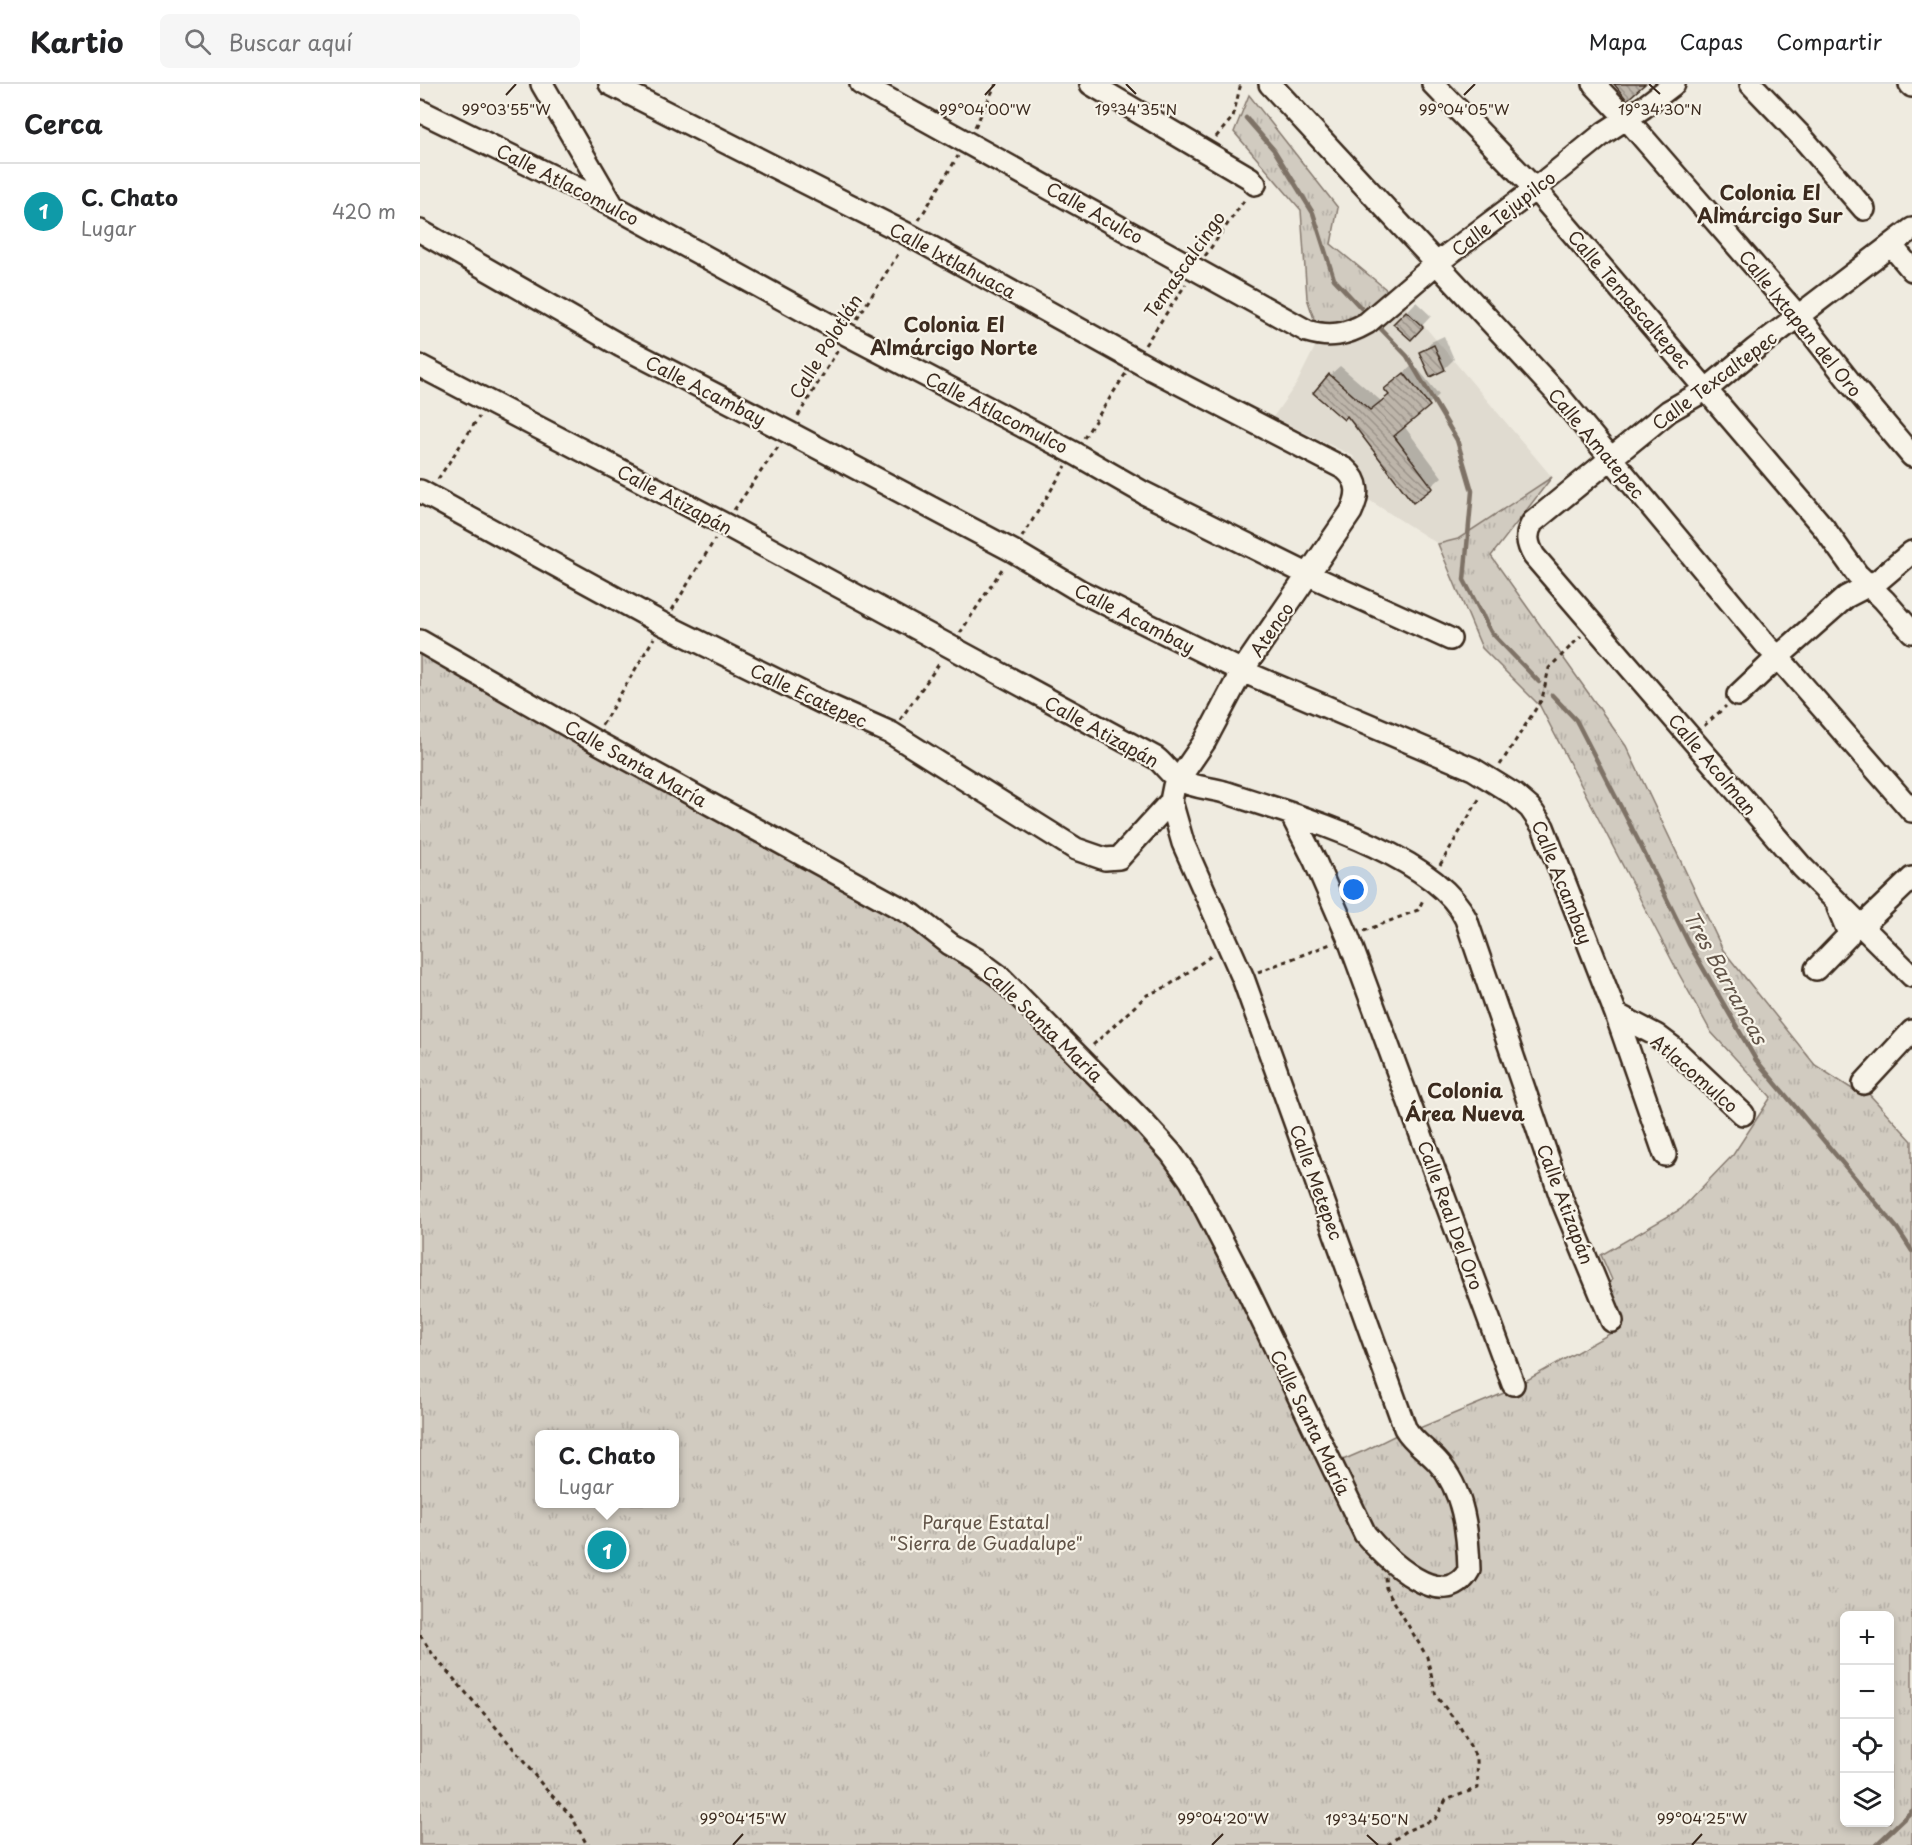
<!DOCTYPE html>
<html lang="es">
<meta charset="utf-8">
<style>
body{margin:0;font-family:"Playpen Sans",sans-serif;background:#f6f6f6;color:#202124}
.controls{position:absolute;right:18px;bottom:18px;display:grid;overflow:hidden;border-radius:9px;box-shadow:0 3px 9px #0003}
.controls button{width:54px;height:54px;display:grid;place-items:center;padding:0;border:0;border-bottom:2px solid #e0e0e0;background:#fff;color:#202124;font:30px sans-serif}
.you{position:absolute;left:934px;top:806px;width:21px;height:21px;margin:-15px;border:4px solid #fff;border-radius:50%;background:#1a73e8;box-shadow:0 0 0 9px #1a73e833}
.badge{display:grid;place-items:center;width:39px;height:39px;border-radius:50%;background:#c8321e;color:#fff;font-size:20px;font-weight:700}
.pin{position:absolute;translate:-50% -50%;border:3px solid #fff;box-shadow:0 2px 6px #0006}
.popup{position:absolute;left:115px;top:1346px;width:144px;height:78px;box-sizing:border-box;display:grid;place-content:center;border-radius:9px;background:#fff;filter:drop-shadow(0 2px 4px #0005);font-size:20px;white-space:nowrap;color:#757577}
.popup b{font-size:22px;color:#202124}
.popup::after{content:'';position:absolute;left:50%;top:100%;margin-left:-12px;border:12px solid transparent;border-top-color:#fff}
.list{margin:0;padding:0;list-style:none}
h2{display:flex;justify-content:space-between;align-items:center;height:78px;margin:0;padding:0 24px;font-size:26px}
h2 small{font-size:20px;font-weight:400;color:#757577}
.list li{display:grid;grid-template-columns:39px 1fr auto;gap:18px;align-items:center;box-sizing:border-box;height:96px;padding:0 24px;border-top:2px solid #e0e0e0}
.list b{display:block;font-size:22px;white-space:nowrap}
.list p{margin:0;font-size:20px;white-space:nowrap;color:#757577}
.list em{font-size:20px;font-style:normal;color:#757577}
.icon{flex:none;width:33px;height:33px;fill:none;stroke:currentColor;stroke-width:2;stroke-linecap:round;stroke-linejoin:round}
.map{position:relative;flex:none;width:1492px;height:1761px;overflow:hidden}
header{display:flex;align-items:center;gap:36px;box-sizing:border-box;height:84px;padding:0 30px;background:#fff;border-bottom:2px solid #e0e0e0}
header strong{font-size:28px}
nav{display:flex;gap:33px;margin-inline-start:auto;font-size:21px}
.search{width:420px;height:54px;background:#f6f6f6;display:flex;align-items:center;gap:15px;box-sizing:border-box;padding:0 21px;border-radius:9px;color:#757577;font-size:22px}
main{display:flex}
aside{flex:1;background:#fff}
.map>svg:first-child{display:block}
.built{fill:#e0dbd0}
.grass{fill:url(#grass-tufts);stroke:#867a6f;stroke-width:1.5;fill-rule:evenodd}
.shadow{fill:#0003}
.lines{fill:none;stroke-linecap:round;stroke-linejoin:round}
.stream{stroke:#7e7266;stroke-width:4.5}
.building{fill:url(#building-back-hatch);stroke:#3b2a1e;stroke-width:1.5}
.minor-casing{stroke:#3b2a1e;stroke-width:26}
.path{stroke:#3b2a1e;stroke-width:3;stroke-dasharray:4.5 4.5;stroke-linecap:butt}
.minor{stroke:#f7f3e8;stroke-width:21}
.ticks{fill:none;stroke:#3b2a1e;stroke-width:2}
.labels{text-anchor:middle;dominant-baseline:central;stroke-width:4.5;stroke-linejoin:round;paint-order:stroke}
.street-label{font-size:18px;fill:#3b2a1e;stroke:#f7f3e8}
.park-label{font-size:18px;fill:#605246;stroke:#f7f3e8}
.neighbourhood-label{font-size:20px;font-weight:bold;fill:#3b2a1e;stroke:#f7f3e8}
.water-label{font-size:20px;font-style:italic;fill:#625448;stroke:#f7f3e8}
.ticks-label{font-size:15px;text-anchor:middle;fill:#3b2a1e;stroke:#f7f3e8;stroke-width:4.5;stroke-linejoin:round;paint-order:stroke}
</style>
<header>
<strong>Kartio</strong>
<div class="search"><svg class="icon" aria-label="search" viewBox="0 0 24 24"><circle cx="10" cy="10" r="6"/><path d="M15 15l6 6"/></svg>Buscar aquí</div>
<nav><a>Mapa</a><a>Capas</a><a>Compartir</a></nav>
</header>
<main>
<aside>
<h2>Cerca<small></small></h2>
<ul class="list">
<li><span class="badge" style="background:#0f9aa8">1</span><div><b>C. Chato</b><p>Lugar</p></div><em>420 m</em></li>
</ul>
</aside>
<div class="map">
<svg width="1492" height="1761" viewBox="0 0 1492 1761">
<defs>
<pattern id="grass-tufts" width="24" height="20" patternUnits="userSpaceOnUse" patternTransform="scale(1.5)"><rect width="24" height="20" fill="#d1cbc0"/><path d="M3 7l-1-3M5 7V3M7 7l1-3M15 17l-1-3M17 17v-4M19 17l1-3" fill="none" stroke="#b4aea5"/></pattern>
<pattern id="building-back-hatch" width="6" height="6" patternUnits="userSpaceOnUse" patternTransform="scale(1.5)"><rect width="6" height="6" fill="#bdb5aa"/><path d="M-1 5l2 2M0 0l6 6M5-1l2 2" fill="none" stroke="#9b938a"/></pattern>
</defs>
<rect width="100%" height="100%" fill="#efebe0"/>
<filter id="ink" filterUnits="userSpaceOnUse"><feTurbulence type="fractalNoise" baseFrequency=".0167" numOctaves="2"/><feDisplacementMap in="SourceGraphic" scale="12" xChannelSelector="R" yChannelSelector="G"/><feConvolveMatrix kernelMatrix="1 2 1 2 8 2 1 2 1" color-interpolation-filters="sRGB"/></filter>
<g filter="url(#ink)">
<path class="built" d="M 978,215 L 1006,244 L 1132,393 L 1038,455 L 1018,460 L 941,411 L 947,402 L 933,372 L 853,333 L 877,299 L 900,253 Z"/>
<path class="grass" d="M 829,11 L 918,124 L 911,160 L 978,215 L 900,253 L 887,214 L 881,126 L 814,48 Z
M 1132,393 L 1071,472 L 1206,662 L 1303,866 L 1395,981 L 1443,1012 L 1448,1009 L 1492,1057 L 1492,1761 L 0,1761 L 0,562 L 445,806 L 553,881 L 563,893 L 573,901 L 704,1027 L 763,1102 L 796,1164 L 904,1384 L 946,1366 L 984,1347 L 985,1350 L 1084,1309 L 1202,1243 L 1189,1199 L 1192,1196 L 1181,1171 L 1261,1125 L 1313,1071 L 1351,1013 L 1291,948 L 1259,890 L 1120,622 L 1062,564 L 1018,460 L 1038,455 ZM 120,1350 L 255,1350 L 255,1420 L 120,1420 ZM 1424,1532 L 1470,1532 L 1470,1738 L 1424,1738 Z"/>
<path class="shadow" d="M 996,218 L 1011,232 L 1000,244 L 975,240 Z
M 1024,252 L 1034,275 L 1024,285 L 1001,268 L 1011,258 Z
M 994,280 L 1019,311 L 984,342 L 1022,393 L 994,417 L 927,330 L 910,291 L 920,282 L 961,317 L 970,310 L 966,305 Z"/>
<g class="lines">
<path class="stream" d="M 826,34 L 854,66 L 893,129 L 914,195 L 941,224
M 961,245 L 987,272 L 1037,356 L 1052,407 L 1044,496 L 1071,548 L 1119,598
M 1132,611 L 1156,636 L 1219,758 L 1269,860 L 1336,976 L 1477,1144 L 1492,1167
M 1456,1761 L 1492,1727"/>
</g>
<path class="building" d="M 1194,0 L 1225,0 L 1207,16 Z
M 986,227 L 1003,243 L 991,256 L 973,240 Z
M 1014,261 L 1025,286 L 1010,293 L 999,268 Z
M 984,289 L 1010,322 L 974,352 L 1013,404 L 993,419 L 927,332 L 924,336 L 893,309 L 909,290 L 950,326 L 969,311 L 964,305 Z"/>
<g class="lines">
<defs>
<path id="minor" d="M 122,0 L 193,122
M 441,0 L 887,247 C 910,254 926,251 947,239 L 1017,179 L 1115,105 L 1184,49 L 1224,23 L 1254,0
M 671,0 L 830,94 L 835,100
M 850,0 L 1135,307 L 1347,562 L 1358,573 L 1492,727
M 1013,0 L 1115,105 L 1404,444 L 1437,490 L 1464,516 L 1492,548
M 1174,0 L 1206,34 L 1378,232 L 1433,302 L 1492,372
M 1331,0 L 1380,51 L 1444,125
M 1490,0 L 1492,2
M 0,27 L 193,122 L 428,251 L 654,369 L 724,409 L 889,491 L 1030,555
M 1492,145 L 1335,265 L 1287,305 L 1249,327 L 1113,438 C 1105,450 1107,460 1114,472 L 1382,783 L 1492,892
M 0,147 L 201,262 L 368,348 L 593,467 L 660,507 L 822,587 L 1053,685 L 1095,711 L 1110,724 L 1123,743 L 1196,930 L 1245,1071
M 1471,161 L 1492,186
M 0,282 L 304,440 L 736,674 C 745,681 750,691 760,696 C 772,703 790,704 804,708 C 871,730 1015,769 1046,835 L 1142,1116 L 1192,1237
M 0,407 L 243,540 L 401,618 L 471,649 L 656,765 L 685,775 L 699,774 L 751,717
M 0,557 L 173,656 L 493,831 L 530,860 L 556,875 L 579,892 L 724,1039 L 751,1069 L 771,1097 L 827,1205 L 945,1450 C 965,1474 1024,1532 1049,1486 C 1048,1448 1044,1406 1017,1377 C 1006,1365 993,1358 985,1344 L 823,894 L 763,759 L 751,717 L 754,702 L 785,657 L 822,587 L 931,428 C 939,411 940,398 925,385 L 733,286 L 489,151 L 190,0
M 1318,611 L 1358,573 L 1426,513 L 1459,496 L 1492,468
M 871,730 L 895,777 L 928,853 L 1093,1300
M 1442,842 L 1492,794
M 1396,885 L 1428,852 L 1427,845 L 1418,823
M 1196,930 L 1236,951 L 1252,963 L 1323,1030
M 1444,999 L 1492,947"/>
</defs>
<use href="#minor" class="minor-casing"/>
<path class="path" d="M 555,43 L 576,0
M 796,53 L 813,33 L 820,3 L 823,0
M 499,136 L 538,72
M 785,172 L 826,114
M 437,235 L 480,167
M 725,261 L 766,200
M 378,332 L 418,266
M 664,354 L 706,289
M 18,395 L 59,333
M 314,426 L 358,363
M 602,453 L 646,382
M 252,526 L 295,455
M 540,549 L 584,482
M 480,636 L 521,577
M 182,641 L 234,554
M 1284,642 L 1306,622
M 1080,681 L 1122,615 L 1129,584 L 1161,552
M 1020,781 L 1061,712
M 944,847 L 998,826 L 1004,814
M 838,888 L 913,859
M 673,961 L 727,911 L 748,902 L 794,870
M 965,1493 L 966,1504 L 1007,1573 L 1016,1612 L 1039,1641 L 1057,1675 L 1058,1704 L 1026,1716 L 1015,1735 L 984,1748 L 968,1761
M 0,1551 L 14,1572 L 80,1648 L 124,1703 L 152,1733 L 167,1761"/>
<use href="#minor" class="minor"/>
</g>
</g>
<path class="ticks" d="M 706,0 L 716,10M 1229,0 L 1240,10M 86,11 L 96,0M 565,11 L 575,0M 1044,11 L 1055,0M 947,1751 L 958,1761M 313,1761 L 323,1750M 792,1761 L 803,1750M 1272,1761 L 1282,1750"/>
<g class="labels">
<g class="street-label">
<text transform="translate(148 100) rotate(27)">Calle Atlacomulco</text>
<text transform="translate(675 128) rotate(29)">Calle Aculco</text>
<text transform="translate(1083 129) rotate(-38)">Calle Tejupilco</text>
<text transform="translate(533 176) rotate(28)">Calle Ixtlahuaca</text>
<text transform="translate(764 180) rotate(-55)">Temascalcingo</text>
<text transform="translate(1210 215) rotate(49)">Calle Temascaltepec</text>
<text transform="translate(1381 239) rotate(51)">Calle Ixtapan del Oro</text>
<text transform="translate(405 262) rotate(-58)">Calle Polotlán</text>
<text transform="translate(1294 296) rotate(-37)">Calle Texcaltepec</text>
<text transform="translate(286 306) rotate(27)">Calle Acambay</text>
<text transform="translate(577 328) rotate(27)">Calle Atlacomulco</text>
<text transform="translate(1177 359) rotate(50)">Calle Amatepec</text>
<text transform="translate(255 415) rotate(28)">Calle Atizapán</text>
<text transform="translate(715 534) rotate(27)">Calle Acambay</text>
<text transform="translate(851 545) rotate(-55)">Atenco</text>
<text transform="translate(389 611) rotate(25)">Calle Ecatepec</text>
<text transform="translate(682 647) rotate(29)">Calle Atizapán</text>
<text transform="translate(216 679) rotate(29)">Calle Santa María</text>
<text transform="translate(1293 680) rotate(50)">Calle Acolman</text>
<text transform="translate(1143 798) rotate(68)">Calle Acambay</text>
<text transform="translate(623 939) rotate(44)">Calle Santa María</text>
<text transform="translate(1275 989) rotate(41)">Atlacomulco</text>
<text transform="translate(897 1098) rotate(70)">Calle Metepec</text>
<text transform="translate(1146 1120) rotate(69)">Calle Atizapán</text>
<text transform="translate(1031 1131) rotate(70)">Calle Real Del Oro</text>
<text transform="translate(891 1338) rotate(64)">Calle Santa María</text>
</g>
<g class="park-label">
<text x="566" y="1437">Parque Estatal<tspan x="566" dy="21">"Sierra de Guadalupe"</tspan></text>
</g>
<g class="neighbourhood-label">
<text x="1350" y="108">Colonia El<tspan x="1350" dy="23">Almárcigo Sur</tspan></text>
<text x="534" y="240">Colonia El<tspan x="534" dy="23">Almárcigo Norte</tspan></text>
<text x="1045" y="1006">Colonia<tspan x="1045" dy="23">Área Nueva</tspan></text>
</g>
<g class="water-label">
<text transform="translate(1306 893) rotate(61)">Tres Barrancas</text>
</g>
</g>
<g class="ticks-label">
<text x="716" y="31">19°34'35"N</text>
<text x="1240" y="31">19°34'30"N</text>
<text x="86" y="31">99°03'55"W</text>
<text x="565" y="31">99°04'00"W</text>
<text x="1044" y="31">99°04'05"W</text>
<text x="323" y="1740">99°04'15"W</text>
<text x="803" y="1740">99°04'20"W</text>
<text x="1282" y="1740">99°04'25"W</text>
<text x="947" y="1741">19°34'50"N</text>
</g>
</svg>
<div class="controls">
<button>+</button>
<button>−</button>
<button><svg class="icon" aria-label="locate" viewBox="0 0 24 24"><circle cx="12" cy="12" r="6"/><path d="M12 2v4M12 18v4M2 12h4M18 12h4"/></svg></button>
<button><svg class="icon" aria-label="layers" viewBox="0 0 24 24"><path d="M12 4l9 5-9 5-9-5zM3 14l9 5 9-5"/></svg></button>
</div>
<div class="you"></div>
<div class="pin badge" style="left:187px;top:1466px;background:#0f9aa8">1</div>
<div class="popup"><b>C. Chato</b>Lugar</div>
</div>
</main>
